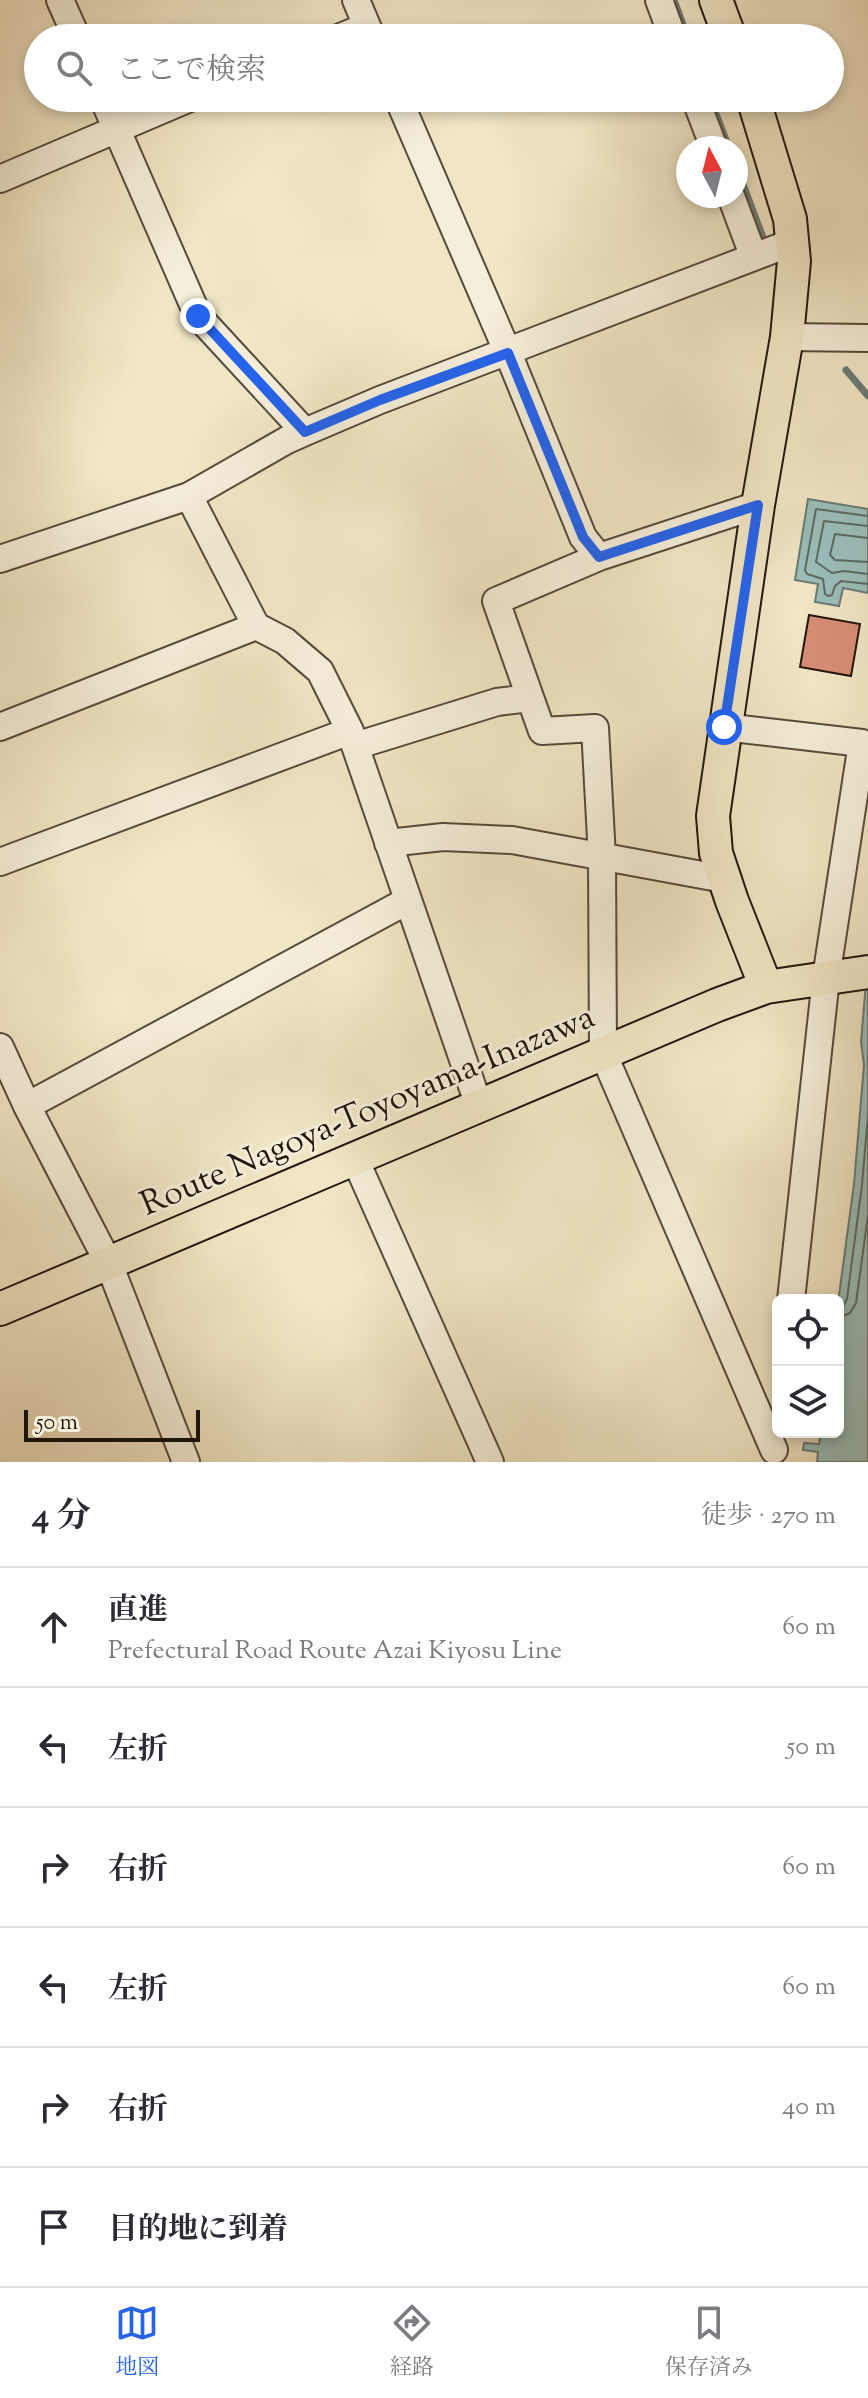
<!DOCTYPE html>
<html lang="ja">
<meta charset="utf-8">
<style>
body{margin:0;font-family:"Sorts Mill Goudy","Noto Serif JP",serif;background:#f7f7f7;color:#2b2b33}
.controls{position:absolute;right:24px;bottom:24px;display:grid;overflow:hidden;border-radius:12px;box-shadow:0 4px 12px #0003}
.controls button{width:72px;height:72px;display:grid;place-items:center;padding:0;border:0;border-bottom:2px solid #e1e1e2;background:#fff;color:#2b2b33;font:40px sans-serif}
.compass{position:absolute;left:676px;top:136px;width:72px;height:72px;border-radius:50%;background:#fff;box-shadow:0 4px 12px #0003;rotate:353deg}
.scale{position:absolute;left:24px;bottom:20px;width:176px;box-sizing:border-box;padding-left:8px;border:4px solid #22160c;border-top:0;font-size:22px;line-height:28px;white-space:nowrap;color:#22160c;-webkit-text-stroke:6px #f5eed9;paint-order:stroke}
.stop{position:absolute;width:24px;height:24px;margin:-18px;border:6px solid #2563eb;border-radius:50%;background:#fff}
.stop.end{background:#2563eb;border-color:#fff;box-shadow:0 2px 8px #0008}
.list{margin:0;padding:0;list-style:none}
h2{display:flex;justify-content:space-between;align-items:center;height:104px;margin:0;padding:0 32px;font-size:34px}
h2 small{font-size:26px;font-weight:400;color:#7c7c81}
.list li{display:grid;grid-template-columns:52px 1fr auto;gap:24px;align-items:center;box-sizing:border-box;height:120px;padding:0 32px;border-top:2px solid #e1e1e2}
.list b{display:block;font-size:30px;white-space:nowrap}
.list p{margin:0;font-size:26px;white-space:nowrap;color:#7c7c81}
.list em{font-size:26px;font-style:normal;color:#7c7c81}
.icon{flex:none;width:44px;height:44px;fill:none;stroke:currentColor;stroke-width:2;stroke-linecap:round;stroke-linejoin:round}
.map{position:relative;flex:none;width:868px;height:1462px;overflow:hidden}
.search{position:absolute;background:#fff;box-shadow:0 4px 12px #0003;left:24px;right:24px;top:24px;height:88px;display:flex;align-items:center;gap:20px;box-sizing:border-box;padding:0 28px;border-radius:44px;color:#7c7c81;font-size:30px}
.sheet{height:824px;background:#fff}
nav{display:flex;justify-content:space-around;align-items:center;box-sizing:border-box;height:112px;border-top:2px solid #e1e1e2;background:#fff;font-size:22px;color:#7c7c81}
nav a{display:grid;justify-items:center;gap:4px}
nav .on{color:#2563eb}
.map>svg:first-child{display:block}
.water{fill:#9bbeba;stroke:#6b7b74;stroke-width:2}
.lines{fill:none;stroke-linecap:round;stroke-linejoin:round}
.shore{stroke:#5e6a63;stroke-width:2}
.stream{stroke:#6b7b74;stroke-width:7}
.building{fill:#d78d74;stroke:#22160c;stroke-width:2}
.minor-casing{stroke:#564a3a;stroke-width:30}
.major-casing{stroke:#22160c;stroke-width:36}
.minor{stroke:#f5eed9;stroke-width:26}
.major{stroke:#f0e5c4;stroke-width:32}
.route{stroke:#2563eb;stroke-width:10}
.labels{text-anchor:middle;dominant-baseline:central;stroke-width:6;stroke-linejoin:round;paint-order:stroke}
.street-label{font-size:34px;fill:#22160c;stroke:#f5eed9}
</style>
<div class="map">
<svg width="868" height="1462" viewBox="0 0 868 1462">
<rect width="100%" height="100%" fill="#f0e5c4"/>
<filter id="stains"><feTurbulence type="fractalNoise" baseFrequency=".0025" numOctaves="4"/><feColorMatrix values="0 0 0 0 .2 0 0 0 0 .09 0 0 0 0 .02 0 0 0 .5 -.17"/></filter>
<radialGradient id="worn" r=".72"><stop offset=".6" stop-color="#630" stop-opacity="0"/><stop offset="1" stop-color="#630" stop-opacity=".3"/></radialGradient>
<path class="water" d="M 808,499 L 868,509 L 868,593 L 843,588 L 839,606 L 815,602 L 818,584 L 795,580 Z
M 868,958 L 868,1462 L 817,1462 L 818,1452 L 803,1450 L 804,1443 L 819,1444 L 821,1432 L 838,1432 L 838,1303 L 854,1184 L 864,1065 L 861,1042 Z"/>
<g class="lines">
<path class="shore" d="M 868,516 L 816,509 L 805,570 L 807,574 L 823,579 L 825,594 L 828,596 L 832,595 L 835,586 L 841,581 L 868,584
M 868,526 L 824,521 L 816,562 L 832,573 L 844,571 L 868,574
M 868,538 L 835,534 L 830,555 L 835,560 L 868,562
M 838,1308 L 844,1305 L 847,1299 L 862,1185 L 868,1115
M 838,1318 L 850,1313 L 856,1303 L 868,1215"/>
<path class="stream" d="M 674,0 L 688,38
M 710,98 L 729,148
M 736,166 L 764,240
M 846,370 L 868,396"/>
</g>
<path class="building" d="M 809,615 L 860,624 L 851,676 L 800,667 Z"/>
<g class="lines">
<defs>
<path id="minor" d="M 60,0 L 77,38
M 356,0 L 372,38
M 659,0 L 673,38
M 338,38 L 367,26
M 103,98 L 198,316 L 305,432
M 398,98 L 508,353 L 583,537 L 599,557 L 758,505
M 695,98 L 714,148
M 0,179 L 190,98
M 731,196 L 753,255
M 787,337 L 868,338
M 189,496 L 256,626 L 285,641 L 320,671 L 350,731 L 479,1106
M 599,557 L 496,601 L 542,731 L 595,728 L 602,857 L 603,1053 L 774,1450
M 0,559 L 189,496 L 287,440 L 305,432 L 380,400 L 793,242
M 0,727 L 256,626
M 724,727 L 862,743 L 826,978 L 791,1300
M 355,746 L 497,702 L 530,698
M 388,843 L 443,837 L 512,840 L 724,879
M 0,862 L 350,731
M 0,1047 L 27,1106 L 109,1264 L 186,1462
M 27,1106 L 407,901
M 355,1159 L 490,1462"/>
<path id="major" d="M 716,0 L 730,38
M 753,98 L 790,219 L 794,261 L 787,337 L 758,505 L 713,816 L 716,853 L 732,901 L 766,987
M 0,1309 L 717,1005 L 766,987 L 868,972"/>
</defs>
<use href="#minor" class="minor-casing"/>
<use href="#major" class="major-casing"/>
<use href="#minor" class="minor"/>
<use href="#major" class="major"/>
</g>
<g class="lines">
<path class="route" d="M 198,316 L 305,432 L 380,400 L 508,353 L 583,537 L 599,557 L 758,505 L 724,727"/>
</g>
<g class="labels">
<g class="street-label">
<text transform="translate(368 1112) rotate(-23)">Route Nagoya-Toyoyama-Inazawa</text>
</g>
</g>
<rect width="100%" height="100%" filter="url(#stains)"/>
<rect width="100%" height="100%" fill="url(#worn)"/>
</svg>
<div class="controls">
<button><svg class="icon" aria-label="locate" viewBox="0 0 24 24"><circle cx="12" cy="12" r="6"/><path d="M12 2v4M12 18v4M2 12h4M18 12h4"/></svg></button>
<button><svg class="icon" aria-label="layers" viewBox="0 0 24 24"><path d="M12 4l9 5-9 5-9-5zM3 14l9 5 9-5"/></svg></button>
</div>
<svg class="compass" viewBox="-18 -18 36 36"><path d="M0-13l5 13h-10z" fill="#e53935"/><path d="M0 13l5-13h-10z" fill="#7c7c81"/></svg>
<div class="scale">50 m</div>
<div class="stop" style="left:724px;top:727px"></div>
<div class="stop end" style="left:198px;top:316px"></div>
<div class="search"><svg class="icon" aria-label="search" viewBox="0 0 24 24"><circle cx="10" cy="10" r="6"/><path d="M15 15l6 6"/></svg>ここで検索</div>
</div>
<section class="sheet">
<h2>4 分<small>徒歩 · 270 m</small></h2>
<ul class="list">
<li><svg class="icon" aria-label="ahead" viewBox="0 0 24 24"><path d="M12 20V5M6 11l6-6 6 6"/></svg><div><b>直進</b><p>Prefectural Road Route Azai Kiyosu Line</p></div><em>60 m</em></li>
<li><svg class="icon" aria-label="left" viewBox="0 0 24 24"><path d="M17 20v-9H6M10 6l-5 5 5 5"/></svg><div><b>左折</b></div><em>50 m</em></li>
<li><svg class="icon" aria-label="right" viewBox="0 0 24 24"><path d="M7 20v-9h11M14 6l5 5-5 5"/></svg><div><b>右折</b></div><em>60 m</em></li>
<li><svg class="icon" aria-label="left" viewBox="0 0 24 24"><path d="M17 20v-9H6M10 6l-5 5 5 5"/></svg><div><b>左折</b></div><em>60 m</em></li>
<li><svg class="icon" aria-label="right" viewBox="0 0 24 24"><path d="M7 20v-9h11M14 6l5 5-5 5"/></svg><div><b>右折</b></div><em>40 m</em></li>
<li><svg class="icon" aria-label="arrive" viewBox="0 0 24 24"><path d="M6 21V4h12l-3 4 3 4H6"/></svg><div><b>目的地に到着</b></div></li>
</ul>
</section>
<nav>
<a class="on"><svg class="icon" aria-label="map" viewBox="0 0 24 24"><path d="M3 6l6-2 6 2 6-2v14l-6 2-6-2-6 2zM9 4v14M15 6v14"/></svg>地図</a>
<a><svg class="icon" aria-label="directions" viewBox="0 0 24 24"><path d="M12 3l9 9-9 9-9-9zM9 14v-3h6M13 9l2 2-2 2"/></svg>経路</a>
<a><svg class="icon" aria-label="saved" viewBox="0 0 24 24"><path d="M7 4h10v16l-5-4-5 4z"/></svg>保存済み</a>
</nav>
